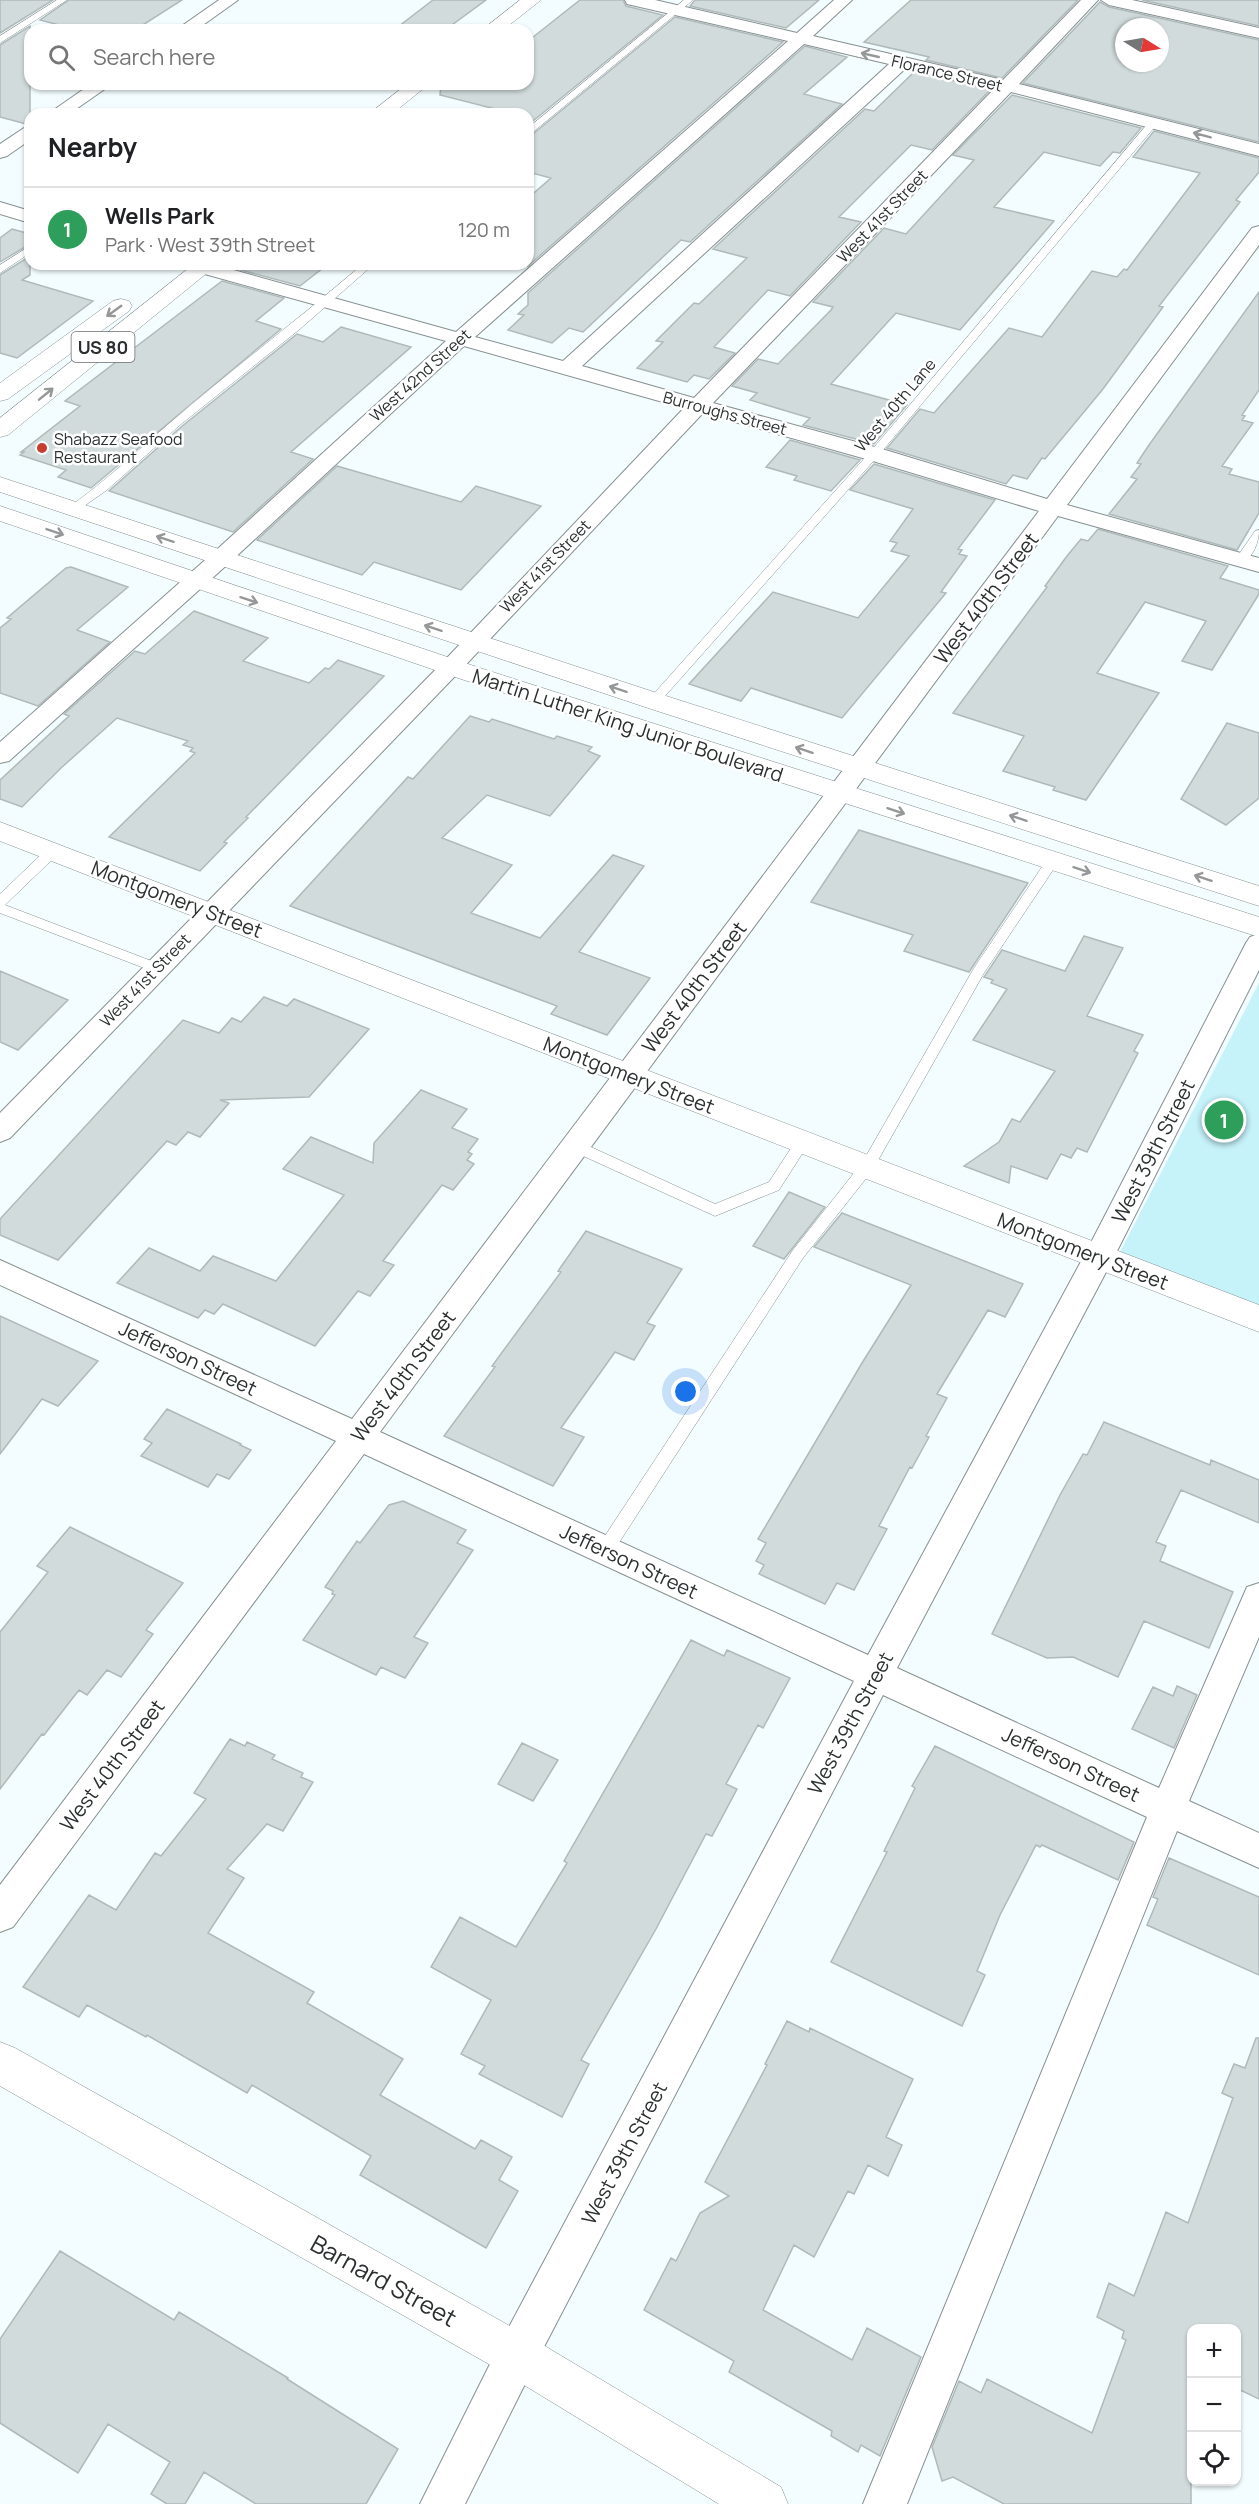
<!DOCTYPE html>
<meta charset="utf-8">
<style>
body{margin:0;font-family:Manrope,sans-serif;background:#f2f2f2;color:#202124}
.controls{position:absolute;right:18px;bottom:18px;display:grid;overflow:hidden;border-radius:12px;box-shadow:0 2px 4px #0004}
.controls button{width:54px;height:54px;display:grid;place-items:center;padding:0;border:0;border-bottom:2px solid #e0e0e0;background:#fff;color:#202124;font:30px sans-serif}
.compass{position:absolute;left:1115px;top:18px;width:54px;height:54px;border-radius:50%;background:#fff;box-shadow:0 2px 4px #0004;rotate:101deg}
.you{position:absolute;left:686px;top:1392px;width:21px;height:21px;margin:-15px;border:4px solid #fff;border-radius:50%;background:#1a73e8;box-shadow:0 0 0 9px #1a73e833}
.badge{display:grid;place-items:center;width:39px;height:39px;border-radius:50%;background:#db2777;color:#fff;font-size:20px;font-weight:700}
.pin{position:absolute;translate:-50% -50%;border:3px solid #fff;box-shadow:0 2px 6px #0006}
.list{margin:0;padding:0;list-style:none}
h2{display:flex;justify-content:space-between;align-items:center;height:78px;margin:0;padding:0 24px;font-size:26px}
h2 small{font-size:20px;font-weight:400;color:#757577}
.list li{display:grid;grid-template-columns:39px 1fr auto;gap:18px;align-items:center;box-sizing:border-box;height:84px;padding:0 24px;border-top:2px solid #e0e0e0}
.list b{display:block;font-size:22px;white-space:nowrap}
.list p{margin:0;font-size:20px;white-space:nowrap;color:#757577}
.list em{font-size:20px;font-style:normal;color:#757577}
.icon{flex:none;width:33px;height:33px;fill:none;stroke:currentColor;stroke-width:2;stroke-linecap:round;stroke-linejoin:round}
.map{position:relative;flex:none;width:1259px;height:2504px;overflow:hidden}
.search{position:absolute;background:#fff;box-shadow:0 2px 4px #0004;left:24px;top:24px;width:510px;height:66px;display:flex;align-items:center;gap:15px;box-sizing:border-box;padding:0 21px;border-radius:18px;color:#757577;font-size:22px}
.panel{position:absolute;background:#fff;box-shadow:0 2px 4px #0004;left:24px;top:108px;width:510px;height:162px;border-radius:18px}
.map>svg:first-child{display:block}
.green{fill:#c6f2fa}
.building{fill:#d1dbdc;stroke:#b0b9ba;stroke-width:1.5;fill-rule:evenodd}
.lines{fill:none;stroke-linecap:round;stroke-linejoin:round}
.lane-casing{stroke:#879091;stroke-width:1}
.street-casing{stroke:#879091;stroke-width:2}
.secondary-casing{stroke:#879091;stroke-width:1}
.primary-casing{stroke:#879091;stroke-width:1}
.lane{fill:#fff;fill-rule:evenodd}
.street{fill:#fff;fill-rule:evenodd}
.secondary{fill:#fff;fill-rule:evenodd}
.primary{fill:#fff;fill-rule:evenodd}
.oneway{stroke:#959798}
.poi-dot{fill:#c93c2e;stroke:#fff;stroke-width:2}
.labels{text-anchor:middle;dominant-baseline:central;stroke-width:5;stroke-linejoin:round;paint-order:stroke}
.far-street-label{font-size:16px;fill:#2b2f30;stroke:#fff}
.far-poi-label{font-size:16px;fill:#2b2f30;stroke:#fff;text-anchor:start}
.shield{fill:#fff;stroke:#6b6d6e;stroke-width:1.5}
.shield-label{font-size:18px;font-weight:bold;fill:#2b2f30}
.street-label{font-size:20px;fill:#2b2f30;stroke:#fff}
.near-street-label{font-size:24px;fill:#2b2f30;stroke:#fff}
</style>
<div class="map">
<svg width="1259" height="2504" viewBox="0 0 1259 2504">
<rect width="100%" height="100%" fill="#f3fcfe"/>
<path class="green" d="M 1259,983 L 1259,1311 L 1118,1256 Z"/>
<path class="building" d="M 0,0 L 53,0 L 0,33 Z
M 69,0 L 182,0 L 135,30 L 78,30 L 40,20 Z
M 433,0 L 486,0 L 445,30 L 394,30 Z
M 580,0 L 623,0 L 626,6 L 663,15 L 528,125 L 528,114 L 515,114 L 440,95 L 441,84 L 528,84 L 528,41 Z
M 695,0 L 819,0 L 786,28 L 690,6 Z
M 911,0 L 1078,0 L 1002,78 L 926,60 L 929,57 L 864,42 Z
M 1142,0 L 1259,0 L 1259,26 Z
M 1100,2 L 1109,7 L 1259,40 L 1259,142 L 1023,83 ZM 1124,27 L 1160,27 L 1160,63 L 1124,63 Z
M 675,17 L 783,42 L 528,266 L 528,198 L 551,178 L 528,172 L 528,138 Z
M 30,26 L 30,125 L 0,117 L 0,45 Z
M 805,46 L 847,57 L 804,94 L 842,104 L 690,242 L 681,240 L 583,332 L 569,328 L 552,343 L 508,330 L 524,315 L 518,314 L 528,305 L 528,293 Z
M 914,72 L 991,89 L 932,150 L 911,145 L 839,217 L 861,222 L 790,296 L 768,290 L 714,347 L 735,353 L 709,379 L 694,375 L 687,382 L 637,368 L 663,342 L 656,341 L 694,303 L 699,304 L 747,258 L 713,249 L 865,109 L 874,111 Z
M 1012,95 L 1141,128 L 1120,153 L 1113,152 L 1100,166 L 1044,152 L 994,207 L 1054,221 L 960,330 L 896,313 L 831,384 L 907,405 L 874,444 L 803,425 L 810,418 L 750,400 L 757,393 L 732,386 L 758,359 L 778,364 L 831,310 L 833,307 L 813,302 L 884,228 L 906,234 L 974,160 L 953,155 Z
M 1154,131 L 1259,158 L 1259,172 L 1236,200 L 1240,202 L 1159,306 L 1163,307 L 1103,389 L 1045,459 L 1042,458 L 1027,479 L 1013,475 L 1006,484 L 887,448 L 920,409 L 934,413 L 1009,328 L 1042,337 L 1092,271 L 1117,277 L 1124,269 L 1127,270 L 1200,173 L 1133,157 Z
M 12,229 L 30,234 L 30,244 L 0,262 L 0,238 Z
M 30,256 L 30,275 L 22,280 L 93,301 L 17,358 L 0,353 L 0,275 Z
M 243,264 L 328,264 L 300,286 L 237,269 Z
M 222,281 L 284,298 L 256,321 L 281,329 L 91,488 L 58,477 L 66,470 L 20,455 L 24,452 L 21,452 L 80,406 L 65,401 Z
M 1259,292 L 1259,390 L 1242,415 L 1245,416 L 1242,420 L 1253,423 L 1222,466 L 1232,469 L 1229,474 L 1259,482 L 1259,513 L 1237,550 L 1109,514 L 1137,479 L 1131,477 L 1141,464 L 1137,463 L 1149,445 Z
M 341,327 L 411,347 L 291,452 L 313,459 L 233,532 L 109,491 L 181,427 L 297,334 L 323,342 Z
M 790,440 L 860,460 L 831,491 L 794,480 L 797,476 L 766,467 Z
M 874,464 L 995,500 L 958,549 L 962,550 L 959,554 L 967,556 L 941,592 L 946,593 L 842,718 L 751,688 L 741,701 L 689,684 L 773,592 L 858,618 L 909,556 L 891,551 L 897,543 L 890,541 L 913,509 L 850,490 Z
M 337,466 L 461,502 L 476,486 L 541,506 L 461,590 L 374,562 L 362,575 L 257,540 Z
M 1098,529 L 1228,566 L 1220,578 L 1259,590 L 1259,594 L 1212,670 L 1182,661 L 1206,621 L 1145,602 L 1097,673 L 1159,693 L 1086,800 L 1053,790 L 1055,787 L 1003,771 L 1024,736 L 953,713 L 1047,587 L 1045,586 L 1067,556 L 1081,539 L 1088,541 Z
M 71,567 L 128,587 L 77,630 L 110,642 L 38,706 L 0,693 L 0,628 L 11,619 L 7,618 L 66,568 Z
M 194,611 L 268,638 L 243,661 L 309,683 L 325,668 L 329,669 L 338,660 L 384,676 L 246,817 L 248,818 L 224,842 L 227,843 L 200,871 L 109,837 L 195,753 L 190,751 L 193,748 L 183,745 L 188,741 L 117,718 L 61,768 L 22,807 L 0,799 L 0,780 L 69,716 L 64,714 L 135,651 L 145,654 Z
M 470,716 L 489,722 L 492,719 L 554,739 L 557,736 L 592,747 L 588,751 L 600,756 L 550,816 L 487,795 L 442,838 L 512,865 L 471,913 L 540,938 L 613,855 L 644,866 L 579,952 L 650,978 L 607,1035 L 551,1014 L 557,1006 L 290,906 L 408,777 L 413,779 Z
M 1227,723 L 1259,733 L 1259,798 L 1226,825 L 1181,799 Z
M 859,830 L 1028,883 L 969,972 L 904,951 L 913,935 L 811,902 Z
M 1084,936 L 1123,948 L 1087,1016 L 1143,1035 L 1134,1051 L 1138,1053 L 1087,1152 L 1077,1148 L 1071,1158 L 1061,1154 L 1047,1179 L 1011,1166 L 1009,1183 L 964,1166 L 999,1142 L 1012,1119 L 1020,1122 L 1055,1071 L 973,1040 L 1007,989 L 991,983 L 993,980 L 984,977 L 1002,950 L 1065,971 Z
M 0,971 L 68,1000 L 18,1050 L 0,1042 Z
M 264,997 L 287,1006 L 294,999 L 369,1029 L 309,1097 L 220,1100 L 229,1103 L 200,1137 L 188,1132 L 176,1145 L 167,1141 L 58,1260 L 0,1235 L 0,1219 L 183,1020 L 219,1033 L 232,1018 L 241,1022 Z
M 421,1090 L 467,1109 L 452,1128 L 478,1139 L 468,1152 L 472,1154 L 467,1160 L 474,1164 L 453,1190 L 442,1185 L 383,1261 L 394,1265 L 370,1296 L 358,1291 L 315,1346 L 223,1304 L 214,1314 L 205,1310 L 198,1318 L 117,1283 L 149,1248 L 200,1271 L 213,1256 L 276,1281 L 344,1195 L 283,1169 L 311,1137 L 373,1163 L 374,1143 Z
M 789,1192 L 825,1207 L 784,1259 L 753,1246 Z
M 842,1213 L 1023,1284 L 1005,1317 L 988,1310 L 937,1394 L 947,1398 L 926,1436 L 929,1437 L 912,1468 L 910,1467 L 879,1526 L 887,1529 L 854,1590 L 837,1583 L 825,1604 L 759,1574 L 764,1565 L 756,1561 L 766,1543 L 758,1539 L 862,1363 L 911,1285 L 814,1247 Z
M 586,1231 L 682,1269 L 647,1323 L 655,1326 L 634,1360 L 615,1352 L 561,1428 L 584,1437 L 553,1486 L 444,1436 L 495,1367 L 492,1366 L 561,1272 L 558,1271 Z
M 0,1316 L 98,1361 L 58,1406 L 42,1399 L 0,1454 Z
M 167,1409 L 241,1444 L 240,1445 L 251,1450 L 229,1479 L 217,1474 L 208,1487 L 141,1456 L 152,1443 L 144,1439 Z
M 1104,1422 L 1210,1465 L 1211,1460 L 1259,1480 L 1259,1523 L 1181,1490 L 1156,1542 L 1166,1546 L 1160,1561 L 1233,1592 L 1209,1648 L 1144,1621 L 1118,1677 L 1073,1657 L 1047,1658 L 992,1634 L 1060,1495 L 1083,1454 L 1087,1455 Z
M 403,1501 L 466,1530 L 457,1543 L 473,1550 L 414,1637 L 428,1643 L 405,1678 L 381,1667 L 376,1675 L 303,1640 L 335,1595 L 332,1594 L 333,1591 L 325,1587 L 357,1541 L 360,1543 L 389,1505 Z
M 70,1527 L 183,1583 L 146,1630 L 153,1634 L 121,1677 L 107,1670 L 87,1695 L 79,1690 L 44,1735 L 42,1734 L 0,1789 L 0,1632 L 48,1572 L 37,1566 Z
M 691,1640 L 724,1656 L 727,1650 L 790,1678 L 763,1728 L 758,1725 L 726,1784 L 737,1789 L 712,1836 L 706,1834 L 656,1929 L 581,2060 L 589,2064 L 562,2117 L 479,2074 L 485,2066 L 461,2054 L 491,2000 L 431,1967 L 460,1917 L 516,1947 L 567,1863 L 564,1861 Z
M 1177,1686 L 1197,1695 L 1174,1748 L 1132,1729 L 1153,1687 L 1173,1696 Z
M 230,1739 L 245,1746 L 247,1742 L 275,1755 L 272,1759 L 303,1773 L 301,1777 L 313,1782 L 283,1831 L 267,1824 L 227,1869 L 244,1878 L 208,1933 L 314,1992 L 307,2003 L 403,2059 L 380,2095 L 475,2149 L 481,2140 L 512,2157 L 499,2180 L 518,2191 L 486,2248 L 360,2175 L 371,2156 L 252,2085 L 247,2093 L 147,2035 L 146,2037 L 87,2005 L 79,2017 L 23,1987 L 89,1895 L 116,1910 L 155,1853 L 161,1856 L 206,1799 L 194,1793 Z
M 522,1743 L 558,1760 L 533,1801 L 498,1784 Z
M 935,1746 L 1134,1842 L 1118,1880 L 1042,1845 L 1040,1847 L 1036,1845 L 1000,1915 L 977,1971 L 985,1975 L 962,2026 L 831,1962 L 887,1852 L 884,1851 L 915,1788 L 912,1786 Z
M 1169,1858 L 1259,1897 L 1259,1975 L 1147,1925 L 1158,1899 L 1153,1897 Z
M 787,2021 L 809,2032 L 810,2028 L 913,2079 L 886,2137 L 902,2145 L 888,2176 L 868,2165 L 854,2194 L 848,2191 L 814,2257 L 794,2245 L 763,2310 L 852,2360 L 867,2328 L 921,2357 L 880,2456 L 861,2445 L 858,2452 L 831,2436 L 832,2431 L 729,2372 L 734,2361 L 644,2310 L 671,2258 L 676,2261 L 700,2213 L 729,2196 L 705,2182 L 767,2065 L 765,2064 Z
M 1256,2038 L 1259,2038 L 1259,2399 L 1236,2388 L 1236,2328 L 1191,2328 L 1191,2504 L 1004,2504 L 953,2477 L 942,2481 L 932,2447 L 959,2381 L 981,2393 L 987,2379 L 1092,2433 L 1126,2340 L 1122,2338 L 1124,2331 L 1097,2317 L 1109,2283 L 1134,2296 L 1166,2212 L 1188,2223 L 1233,2098 L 1222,2093 L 1234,2064 L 1245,2068 Z
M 60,2251 L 174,2320 L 179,2312 L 288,2378 L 287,2379 L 398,2449 L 366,2504 L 256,2504 L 204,2472 L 185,2504 L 167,2504 L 151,2494 L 170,2462 L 108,2424 L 78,2473 L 0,2423 L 0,2339 Z"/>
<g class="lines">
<defs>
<path id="lane" d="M 57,0 L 67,0 L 0,43 L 0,36 Z
M 684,0 L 693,0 L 528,136 L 528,128 Z
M 1150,121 L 1158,123 L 878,456 L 658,704 L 650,704 L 650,698 L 870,452 Z
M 30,246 L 30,253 L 0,273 L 0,265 Z
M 363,264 L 374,264 L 300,329 L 180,425 L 107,490 L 77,511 L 69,511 L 69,507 C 106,481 137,451 171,422 C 234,368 300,318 363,264 Z
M 1259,530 C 1259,542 1253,559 1241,563 L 1237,562 L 1235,560 L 1255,531 Z
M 53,847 L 59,851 L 58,854 L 5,905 L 162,965 L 164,968 L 162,971 L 152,971 L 0,913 L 0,894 L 48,848 Z
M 1053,857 L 1059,861 L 984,973 L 872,1171 L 803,1258 L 611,1555 L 605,1557 L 599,1555 L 597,1550 L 599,1545 L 793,1250 L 862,1163 L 974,968 L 1048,858 Z
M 802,1138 L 809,1143 L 779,1190 L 715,1216 L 570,1150 L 568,1146 L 570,1142 L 580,1142 L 715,1204 L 769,1182 L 797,1139 Z"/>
<path id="street" d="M 219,0 L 238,0 L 196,30 L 176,30 Z
M 625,0 L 655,0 L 797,33 L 834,0 L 852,0 L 813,36 L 1003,80 L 1081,0 L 1098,0 L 1019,84 L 1259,144 L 1259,156 L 1011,92 L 713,403 L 882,449 L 1047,499 L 1252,228 L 1259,226 L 1259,245 L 1067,505 L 1259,558 L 1259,572 L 1058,516 L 380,1432 L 868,1655 L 1084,1256 L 1246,943 L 1250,937 L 1259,934 L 1259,970 L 1114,1257 L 897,1668 L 1159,1788 L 1247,1587 L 1259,1583 L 1259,1637 L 1189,1801 L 1259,1833 L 1259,1868 L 1177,1831 L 907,2504 L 863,2504 L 1147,1817 L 883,1695 L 532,2370 L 465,2504 L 420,2504 L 502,2340 L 854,1681 L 364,1454 L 13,1927 L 0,1932 L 0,1885 L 336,1441 L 0,1285 L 0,1260 L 352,1419 L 1039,511 L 866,459 L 703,413 L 459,672 L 10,1138 L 0,1142 L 0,1113 L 443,662 L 684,408 L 464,346 L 229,563 L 9,761 L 0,763 L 0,742 L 213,553 L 446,341 L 183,268 L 180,264 L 212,264 L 456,332 L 788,41 L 627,4 ZM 804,44 L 889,64 L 563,361 L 475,337 ZM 906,68 L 995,88 L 694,398 L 582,366 Z
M 1101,0 L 1132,0 L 1259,28 L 1259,38 L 1109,5 Z
M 91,84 L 112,84 L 69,114 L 48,114 Z
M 30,127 L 30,140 L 7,156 L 0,158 L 0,144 L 24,128 Z
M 0,202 L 30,211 L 30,223 L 0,214 Z"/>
<path id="secondary" d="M 0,822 L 1259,1305 L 1259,1332 L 0,841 Z
M 0,2042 L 15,2048 L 533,2339 L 781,2487 L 788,2504 L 719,2504 L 501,2371 L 0,2086 Z"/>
<path id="primary" d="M 520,0 L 541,0 L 503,30 L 482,30 Z
M 407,84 L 429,84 L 392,114 L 369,114 Z
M 194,264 L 218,264 L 8,435 L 0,437 L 0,418 Z
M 121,299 L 129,301 L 132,306 L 129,311 L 8,399 L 0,401 L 0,383 L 113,301 Z
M 0,477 L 663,695 L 1259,886 L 1259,906 L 645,707 L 0,492 Z
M 0,506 L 480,668 L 1259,917 L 1259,937 L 461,679 L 0,521 Z"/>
</defs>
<use href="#lane" class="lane-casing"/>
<use href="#street" class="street-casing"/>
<use href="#secondary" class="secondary-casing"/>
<use href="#primary" class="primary-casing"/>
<use href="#lane" class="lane"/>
<use href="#street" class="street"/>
<use href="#secondary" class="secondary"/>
<use href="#primary" class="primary"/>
</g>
<defs><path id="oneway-shaft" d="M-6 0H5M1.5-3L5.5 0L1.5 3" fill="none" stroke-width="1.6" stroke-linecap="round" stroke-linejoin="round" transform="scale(1.5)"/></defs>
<g class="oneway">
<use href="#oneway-shaft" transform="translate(870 55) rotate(-167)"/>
<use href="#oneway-shaft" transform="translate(1202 135) rotate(-165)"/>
<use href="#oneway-shaft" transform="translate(114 311) rotate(144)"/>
<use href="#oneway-shaft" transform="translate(46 394) rotate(-39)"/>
<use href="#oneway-shaft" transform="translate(55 532) rotate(19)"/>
<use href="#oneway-shaft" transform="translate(165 539) rotate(-162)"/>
<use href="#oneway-shaft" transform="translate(249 600) rotate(18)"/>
<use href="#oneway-shaft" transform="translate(433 628) rotate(-162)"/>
<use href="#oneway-shaft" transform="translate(618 689) rotate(-162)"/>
<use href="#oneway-shaft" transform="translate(804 750) rotate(-162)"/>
<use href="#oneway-shaft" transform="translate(896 811) rotate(18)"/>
<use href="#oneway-shaft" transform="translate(1018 818) rotate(-162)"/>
<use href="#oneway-shaft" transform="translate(1082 870) rotate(18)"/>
<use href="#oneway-shaft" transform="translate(1203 878) rotate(-162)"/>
</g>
<circle class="poi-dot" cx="42" cy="448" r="6"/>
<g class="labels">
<g class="far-street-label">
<text transform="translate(947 73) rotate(13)">Florance Street</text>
<text transform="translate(882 216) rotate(-46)">West 41st Street</text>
<text transform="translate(420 375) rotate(-42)">West 42nd Street</text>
<text transform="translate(895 405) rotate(-50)">West 40th Lane</text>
<text transform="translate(725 413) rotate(15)">Burroughs Street</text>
<text transform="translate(545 566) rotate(-46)">West 41st Street</text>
<text transform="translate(145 980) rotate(-46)">West 41st Street</text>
</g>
<g class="far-poi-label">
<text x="54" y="439">Shabazz Seafood<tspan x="54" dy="18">Restaurant</tspan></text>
</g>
<rect class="shield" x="71.5" y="332" width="63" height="30" rx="4.5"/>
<g class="shield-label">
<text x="103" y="347">US 80</text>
</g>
<g class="street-label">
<text transform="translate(986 598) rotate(-53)">West 40th Street</text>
<text transform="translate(628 725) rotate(18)">Martin Luther King Junior Boulevard</text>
<text transform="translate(177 899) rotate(21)">Montgomery Street</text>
<text transform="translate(694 987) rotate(-53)">West 40th Street</text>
<text transform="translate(629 1075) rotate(21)">Montgomery Street</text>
<text transform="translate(1153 1151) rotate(-63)">West 39th Street</text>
<text transform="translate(1083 1251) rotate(21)">Montgomery Street</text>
<text transform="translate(188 1358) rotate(25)">Jefferson Street</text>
<text transform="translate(403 1376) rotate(-53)">West 40th Street</text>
<text transform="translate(629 1561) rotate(25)">Jefferson Street</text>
<text transform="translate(850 1723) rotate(-62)">West 39th Street</text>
<text transform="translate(1071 1764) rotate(25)">Jefferson Street</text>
<text transform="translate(112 1765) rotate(-53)">West 40th Street</text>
<text transform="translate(624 2153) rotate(-62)">West 39th Street</text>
</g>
<g class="near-street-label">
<text transform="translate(384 2280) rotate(29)">Barnard Street</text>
</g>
</g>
</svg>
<div class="controls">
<button>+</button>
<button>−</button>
<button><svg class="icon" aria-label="locate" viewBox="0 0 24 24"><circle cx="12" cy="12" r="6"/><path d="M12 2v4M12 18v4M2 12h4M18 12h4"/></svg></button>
</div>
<svg class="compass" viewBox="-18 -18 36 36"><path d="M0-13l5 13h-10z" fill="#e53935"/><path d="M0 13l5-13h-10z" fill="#757577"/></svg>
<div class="you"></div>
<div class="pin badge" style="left:1224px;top:1120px;background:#2e9e5b">1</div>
<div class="search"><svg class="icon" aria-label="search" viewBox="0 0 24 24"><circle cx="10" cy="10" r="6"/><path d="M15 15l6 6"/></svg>Search here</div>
<section class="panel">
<h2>Nearby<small></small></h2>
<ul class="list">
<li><span class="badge" style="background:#2e9e5b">1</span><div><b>Wells Park</b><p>Park · West 39th Street</p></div><em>120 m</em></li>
</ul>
</section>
</div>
